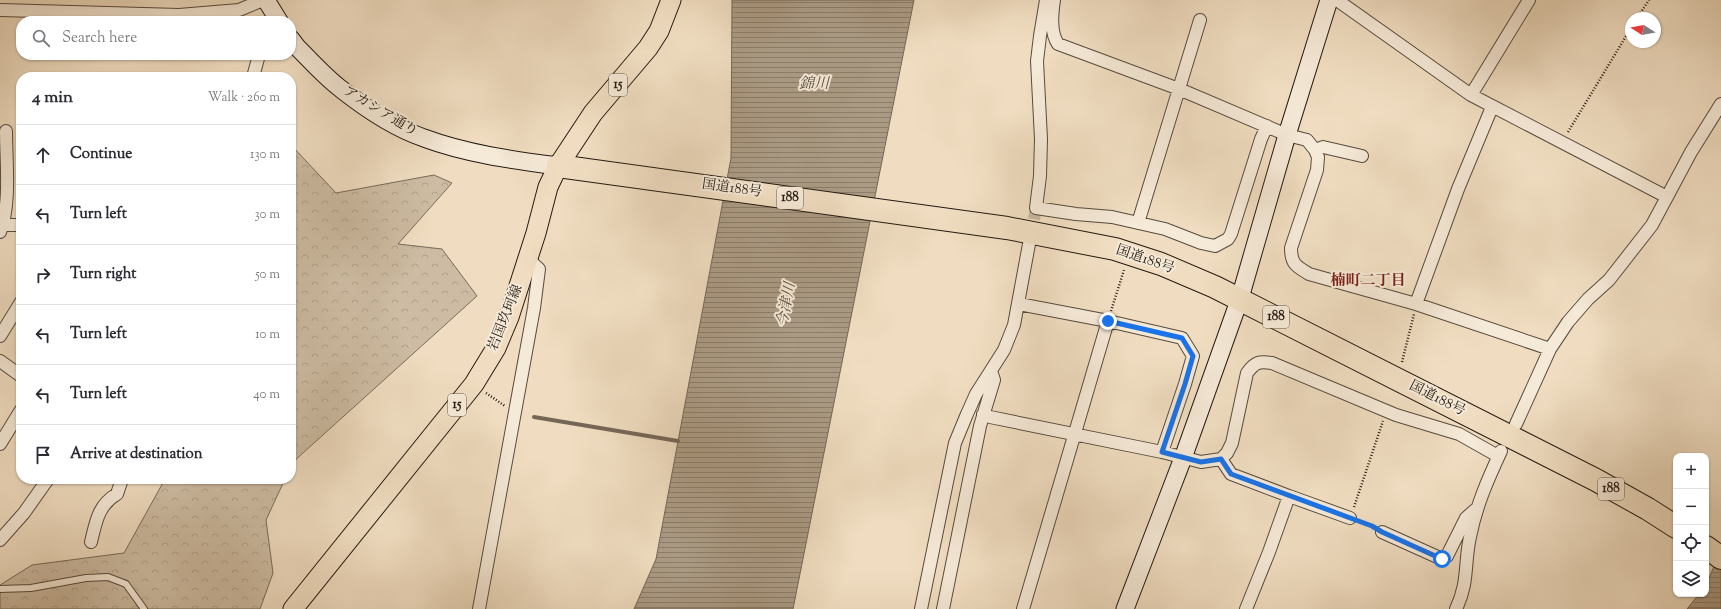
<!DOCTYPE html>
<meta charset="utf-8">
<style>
body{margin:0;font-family:"Sorts Mill Goudy","Noto Serif JP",serif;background:#f2f2f3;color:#2b2b33}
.controls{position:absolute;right:12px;bottom:12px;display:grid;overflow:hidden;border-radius:8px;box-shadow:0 1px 3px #0004}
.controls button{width:36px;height:36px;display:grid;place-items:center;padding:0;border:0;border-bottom:1px solid #e1e1e2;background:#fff;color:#2b2b33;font:20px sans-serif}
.compass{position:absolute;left:1625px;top:12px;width:36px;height:36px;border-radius:50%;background:#fff;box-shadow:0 1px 3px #0004;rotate:281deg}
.stop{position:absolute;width:12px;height:12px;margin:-9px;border:3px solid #1a73e8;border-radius:50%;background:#fff}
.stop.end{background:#1a73e8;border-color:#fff;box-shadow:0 1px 4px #0008}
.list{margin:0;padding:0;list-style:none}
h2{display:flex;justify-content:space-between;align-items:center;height:52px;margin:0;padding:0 16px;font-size:17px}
h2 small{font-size:13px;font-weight:400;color:#7c7c81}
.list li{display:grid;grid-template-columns:26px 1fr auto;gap:12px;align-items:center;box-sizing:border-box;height:60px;padding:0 16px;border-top:1px solid #e1e1e2}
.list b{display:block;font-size:15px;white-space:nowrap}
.list em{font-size:13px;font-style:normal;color:#7c7c81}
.icon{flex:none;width:22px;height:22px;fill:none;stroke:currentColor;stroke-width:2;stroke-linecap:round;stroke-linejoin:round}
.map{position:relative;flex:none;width:1721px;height:609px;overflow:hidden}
.search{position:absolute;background:#fff;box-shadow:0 1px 3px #0004;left:16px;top:16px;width:280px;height:44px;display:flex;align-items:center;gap:10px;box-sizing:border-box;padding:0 14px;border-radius:16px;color:#7c7c81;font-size:15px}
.panel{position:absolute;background:#fff;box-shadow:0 1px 3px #0004;left:16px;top:72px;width:280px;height:412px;border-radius:16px}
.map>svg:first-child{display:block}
.forest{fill:url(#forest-crowns);stroke:#786b5a}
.water{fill:url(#water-rules);stroke:#756757}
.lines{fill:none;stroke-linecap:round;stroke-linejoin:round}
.stream{stroke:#756757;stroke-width:4}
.street-tunnel{stroke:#c7b69e;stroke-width:12;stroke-dasharray:12 6;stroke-linecap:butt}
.lane-casing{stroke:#574b3d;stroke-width:8}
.street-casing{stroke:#574b3d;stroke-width:14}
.secondary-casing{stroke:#241a11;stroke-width:19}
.primary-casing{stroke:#241a11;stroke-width:21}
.highway-casing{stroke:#241a11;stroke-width:24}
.path{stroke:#241a11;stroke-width:2.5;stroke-dasharray:1 2;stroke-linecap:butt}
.lane{stroke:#f5e9d7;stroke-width:6}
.street{stroke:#f5e9d7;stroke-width:12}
.secondary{stroke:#f5e9d7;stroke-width:17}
.primary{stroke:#f0ddc1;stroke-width:19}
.highway{stroke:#f0ddc1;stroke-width:22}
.route{stroke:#1a73e8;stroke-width:5}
.labels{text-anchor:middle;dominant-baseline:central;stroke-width:4;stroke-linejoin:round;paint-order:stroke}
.shield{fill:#f5e9d7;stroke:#63584c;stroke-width:1}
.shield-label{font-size:13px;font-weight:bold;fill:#241a11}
.street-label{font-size:14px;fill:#241a11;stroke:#f5e9d7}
.water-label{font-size:15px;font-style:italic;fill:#5a4e3f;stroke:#f5e9d7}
.neighbourhood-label{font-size:15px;font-weight:bold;fill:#7a1f14;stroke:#f5e9d7}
</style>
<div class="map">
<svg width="1721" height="609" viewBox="0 0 1721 609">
<defs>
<pattern id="forest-crowns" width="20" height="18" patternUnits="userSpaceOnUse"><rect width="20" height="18" fill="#cdbca3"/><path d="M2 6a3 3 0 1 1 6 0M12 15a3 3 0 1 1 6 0" fill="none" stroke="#b0a18b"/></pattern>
<pattern id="water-rules" width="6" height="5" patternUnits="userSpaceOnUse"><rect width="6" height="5" fill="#ab9b85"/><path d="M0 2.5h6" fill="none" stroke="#8b7e6b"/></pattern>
</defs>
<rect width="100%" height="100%" fill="#f0ddc1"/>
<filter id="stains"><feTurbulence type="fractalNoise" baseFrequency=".005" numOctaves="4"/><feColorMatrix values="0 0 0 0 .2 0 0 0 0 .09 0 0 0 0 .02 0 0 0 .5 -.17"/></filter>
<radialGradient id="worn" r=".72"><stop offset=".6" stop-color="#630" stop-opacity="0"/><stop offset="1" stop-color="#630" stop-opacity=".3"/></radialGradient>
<path class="forest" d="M 291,145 L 336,193 L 434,175 L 452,183 L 398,244 L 442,249 L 477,296 L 293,462 L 291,467 Z
M 165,479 L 285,479 L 266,520 L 273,573 L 260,609 L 0,609 L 0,585 L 32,565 L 124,553 Z"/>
<path class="water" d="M 732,0 L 914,0 L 793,609 L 634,609 L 656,559 L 731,158 Z
M 1721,550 L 1721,609 L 1687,609 L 1699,594 L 1706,594 L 1706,585 Z"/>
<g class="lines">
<path class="stream" d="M 534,417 L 678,441"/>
<path class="street-tunnel" d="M 1031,237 L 1036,208"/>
<defs>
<path id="lane" d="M 0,589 L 31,588 L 86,578 L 108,577 L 126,584 L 144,609"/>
<path id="street" d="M 1046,0 L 1040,36 L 1037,61 L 1041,139 L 1040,176 L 1036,208 L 1076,214 L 1112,217 L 1165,229 L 1201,243 L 1215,246 L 1228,239 L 1231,234 L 1261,139 L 1267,126
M 1054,0 C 1052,14 1050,32 1058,44 L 1179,89 L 1287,135 L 1307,140 L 1315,150 L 1323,147 L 1362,156
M 1337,0 L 1471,95 L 1667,197
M 0,10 L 179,15 L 239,10 L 263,0
M 253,77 L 259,55
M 1471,95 L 1529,0
M 1315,150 L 1318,157 L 1317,170 L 1291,248 C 1291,264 1296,266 1309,274 L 1416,304 L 1550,349
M 1138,223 L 1200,20
M 0,225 L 21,225
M 0,232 C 11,205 6,160 6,131
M 1019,304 L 1108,321 L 1182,338 L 1193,356 L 1185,384 L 1162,452
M 1416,304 L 1458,189 L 1492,107
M 0,336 L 21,302
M 0,361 L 21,376
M 983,414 L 990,417 L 1162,452 L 1201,462 L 1221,459 L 1227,453 L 1232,443 L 1247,373 C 1255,362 1259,361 1272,363 L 1396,415 L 1459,434 L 1498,456
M 1516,424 L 1550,349 L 1568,322 L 1588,299 L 1609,280 L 1652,225 L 1691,152 L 1721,104
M 0,444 L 21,410
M 1221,459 L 1231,474 L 1289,496 L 1269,552 L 1246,609
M 1289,496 L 1350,518
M 1382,532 L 1442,559 L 1447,556 L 1466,518 L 1475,510
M 0,540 L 24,513 L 48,479
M 91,542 C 96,522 98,505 117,494 L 122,479
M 479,609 L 534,308 L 539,269 L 528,259
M 921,609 L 955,443 L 967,414 L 976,394 L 1004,350 L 1014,325 L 1029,244
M 943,609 L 980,426 L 994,380 L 991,371
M 1023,609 L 1108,321
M 1456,609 C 1469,582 1464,564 1470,537 C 1476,506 1488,479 1501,451"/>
<path id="secondary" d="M 266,0 L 279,21
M 291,39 L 297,47 C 311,61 325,77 341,89 C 365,108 395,128 424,138 C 467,154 513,160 558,166
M 1125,609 L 1183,458 L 1240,298 L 1287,135 L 1329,0"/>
<path id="primary" d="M 293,609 L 474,384 L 496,348 L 509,317 L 536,233 L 548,187 L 558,166 L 593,113 L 648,48 L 659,31 L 671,0"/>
<path id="highway" d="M 558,166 L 1007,228 L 1115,249 L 1161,264 L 1215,287 L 1596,480 L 1648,509 L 1676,527
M 1706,547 L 1721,558"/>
</defs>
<use href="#lane" class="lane-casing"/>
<use href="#street" class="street-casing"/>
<use href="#secondary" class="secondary-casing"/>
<use href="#primary" class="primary-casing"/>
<use href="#highway" class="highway-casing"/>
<path class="path" d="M 1637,18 L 1649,0
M 1568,132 L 1631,28
M 1111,311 L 1124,270
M 1402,362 L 1414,314
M 486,393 L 505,406
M 1354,507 L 1383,421
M 1361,522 L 1373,526"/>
<use href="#lane" class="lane"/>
<use href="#street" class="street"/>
<use href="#secondary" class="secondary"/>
<use href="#primary" class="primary"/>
<use href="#highway" class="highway"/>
</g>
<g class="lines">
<path class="route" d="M 1108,321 L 1182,338 L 1193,356 L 1185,384 L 1162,452 L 1201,462 L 1221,459 L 1231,474 L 1372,526 L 1382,532 L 1442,559"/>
</g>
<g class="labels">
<g class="shield">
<rect x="609" y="74" width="18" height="22" rx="3"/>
<rect x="777" y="187" width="26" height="22" rx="3"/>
<rect x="1263" y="306" width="26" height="22" rx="3"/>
<rect x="448" y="394" width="18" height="22" rx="3"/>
<rect x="1598" y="478" width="26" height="22" rx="3"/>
</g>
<g class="shield-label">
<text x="618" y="85">15</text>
<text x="790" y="198">188</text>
<text x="1276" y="317">188</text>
<text x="457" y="405">15</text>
<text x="1611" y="489">188</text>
</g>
<g class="street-label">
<text transform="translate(380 112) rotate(31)">アカシア通り</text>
<text transform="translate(732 189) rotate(8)">国道188号</text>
<text transform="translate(1145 260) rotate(19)">国道188号</text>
<text transform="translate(506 318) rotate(-68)">岩国玖珂線</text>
<text transform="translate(1437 399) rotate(27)">国道188号</text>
</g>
<g class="water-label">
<text x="814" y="84">錦川</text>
<text transform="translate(787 305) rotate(-79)">今津川</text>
</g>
<g class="neighbourhood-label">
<text x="1368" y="281">楠町二丁目</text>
</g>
</g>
<rect width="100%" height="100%" filter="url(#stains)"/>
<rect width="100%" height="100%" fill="url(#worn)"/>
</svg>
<div class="controls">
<button>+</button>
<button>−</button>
<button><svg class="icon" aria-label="locate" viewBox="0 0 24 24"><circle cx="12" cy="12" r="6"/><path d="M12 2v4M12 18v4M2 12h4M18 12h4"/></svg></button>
<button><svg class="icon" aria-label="layers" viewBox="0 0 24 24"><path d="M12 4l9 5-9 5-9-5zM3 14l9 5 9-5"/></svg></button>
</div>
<svg class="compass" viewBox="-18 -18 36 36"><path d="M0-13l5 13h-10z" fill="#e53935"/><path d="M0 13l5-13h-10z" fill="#7c7c81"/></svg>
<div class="stop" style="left:1442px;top:559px"></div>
<div class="stop end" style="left:1108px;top:321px"></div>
<div class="search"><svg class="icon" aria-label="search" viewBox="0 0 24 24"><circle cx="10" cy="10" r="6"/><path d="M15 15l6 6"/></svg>Search here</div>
<section class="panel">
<h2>4 min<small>Walk · 260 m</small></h2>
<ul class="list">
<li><svg class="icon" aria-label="ahead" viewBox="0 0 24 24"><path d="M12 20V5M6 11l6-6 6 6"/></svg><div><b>Continue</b></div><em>130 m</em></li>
<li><svg class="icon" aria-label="left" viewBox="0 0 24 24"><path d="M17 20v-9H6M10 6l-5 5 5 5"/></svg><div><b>Turn left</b></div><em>30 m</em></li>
<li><svg class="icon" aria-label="right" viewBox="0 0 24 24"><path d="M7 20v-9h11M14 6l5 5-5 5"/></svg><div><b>Turn right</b></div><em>50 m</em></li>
<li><svg class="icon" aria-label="left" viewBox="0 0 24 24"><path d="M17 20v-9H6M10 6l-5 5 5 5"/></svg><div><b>Turn left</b></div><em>10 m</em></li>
<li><svg class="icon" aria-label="left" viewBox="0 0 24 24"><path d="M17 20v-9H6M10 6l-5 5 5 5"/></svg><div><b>Turn left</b></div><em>40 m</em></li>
<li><svg class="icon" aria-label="arrive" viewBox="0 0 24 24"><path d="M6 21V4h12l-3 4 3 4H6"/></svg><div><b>Arrive at destination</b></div></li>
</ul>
</section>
</div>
